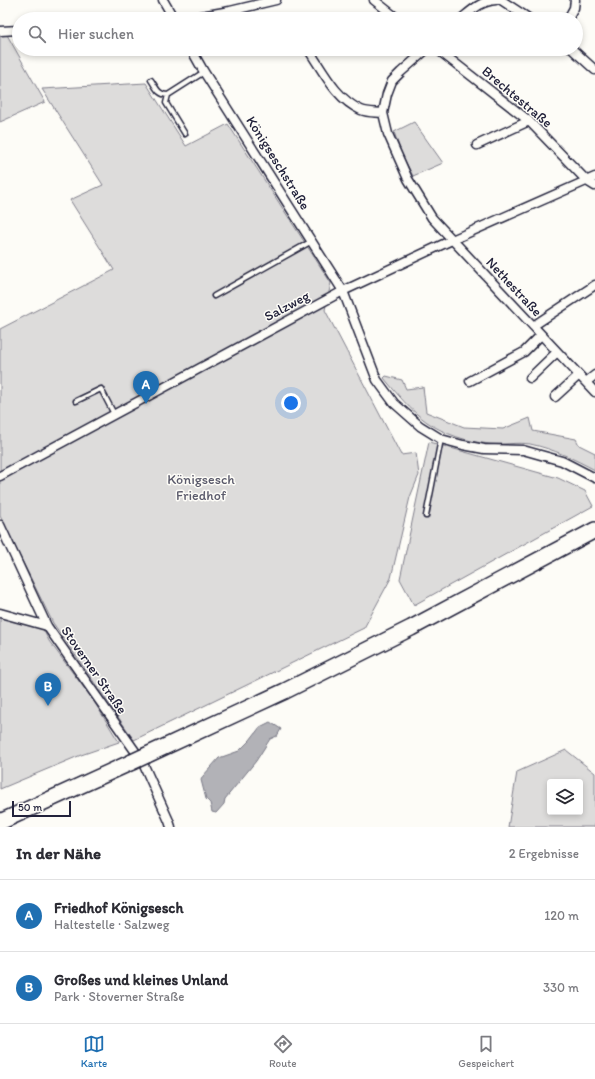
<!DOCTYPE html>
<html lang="de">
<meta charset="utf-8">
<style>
body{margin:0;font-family:Itim,sans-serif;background:#f2f2f3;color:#2b2b33}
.controls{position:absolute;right:12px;bottom:12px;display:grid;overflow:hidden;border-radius:4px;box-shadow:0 2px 6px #0003}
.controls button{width:36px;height:36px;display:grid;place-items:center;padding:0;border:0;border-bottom:1px solid #e1e1e2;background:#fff;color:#2b2b33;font:20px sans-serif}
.scale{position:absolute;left:12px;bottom:10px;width:59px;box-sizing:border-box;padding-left:4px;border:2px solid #22223b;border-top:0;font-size:11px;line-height:14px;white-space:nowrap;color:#22223b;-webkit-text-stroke:3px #fdfcf7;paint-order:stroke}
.you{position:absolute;left:291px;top:403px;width:14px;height:14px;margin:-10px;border:3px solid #fff;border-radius:50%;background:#1a73e8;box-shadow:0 0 0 6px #1a73e833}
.badge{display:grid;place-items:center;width:26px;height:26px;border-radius:50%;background:#1f6fb2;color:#fff;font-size:13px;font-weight:700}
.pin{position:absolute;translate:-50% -33px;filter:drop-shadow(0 1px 2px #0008)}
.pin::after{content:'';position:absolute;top:21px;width:14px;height:12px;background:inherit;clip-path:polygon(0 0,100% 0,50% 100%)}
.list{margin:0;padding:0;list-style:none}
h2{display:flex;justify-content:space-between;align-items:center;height:52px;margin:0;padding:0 16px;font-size:17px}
h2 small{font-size:13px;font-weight:400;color:#7c7c81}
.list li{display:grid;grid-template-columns:26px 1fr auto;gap:12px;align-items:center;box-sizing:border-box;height:72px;padding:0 16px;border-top:1px solid #e1e1e2}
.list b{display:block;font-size:15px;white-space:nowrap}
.list p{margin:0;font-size:13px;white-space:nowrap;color:#7c7c81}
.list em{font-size:13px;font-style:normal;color:#7c7c81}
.icon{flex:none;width:22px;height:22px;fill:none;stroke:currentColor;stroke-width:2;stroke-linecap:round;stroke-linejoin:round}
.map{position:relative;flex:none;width:595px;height:827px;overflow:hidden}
.search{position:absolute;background:#fff;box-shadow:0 2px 6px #0003;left:12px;right:12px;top:12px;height:44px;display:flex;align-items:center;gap:10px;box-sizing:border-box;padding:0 14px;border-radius:22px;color:#7c7c81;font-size:15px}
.sheet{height:196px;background:#fff}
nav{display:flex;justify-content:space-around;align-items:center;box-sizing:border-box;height:56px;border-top:1px solid #e1e1e2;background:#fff;font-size:11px;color:#7c7c81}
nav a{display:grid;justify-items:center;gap:2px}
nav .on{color:#1f6fb2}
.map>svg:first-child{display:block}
.green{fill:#dddcdb;stroke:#807f8b;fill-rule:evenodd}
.water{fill:#b2b2b7;stroke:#787885}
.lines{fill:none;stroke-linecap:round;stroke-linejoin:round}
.lane-casing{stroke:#22223b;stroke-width:7}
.street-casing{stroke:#22223b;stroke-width:11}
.highway-casing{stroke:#22223b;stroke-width:18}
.lane{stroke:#fdfcf7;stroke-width:4}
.street{stroke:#fdfcf7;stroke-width:8}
.highway{stroke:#fdfcf7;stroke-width:15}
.highway-bridge-casing{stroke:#22223b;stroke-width:18;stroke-linecap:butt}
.highway-bridge{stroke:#fdfcf7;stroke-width:15}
.labels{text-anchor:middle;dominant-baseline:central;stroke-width:3;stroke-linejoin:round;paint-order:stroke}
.street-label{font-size:14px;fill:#22223b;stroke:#fdfcf7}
.park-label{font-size:14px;fill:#5a5a6b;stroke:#fdfcf7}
</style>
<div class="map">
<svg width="595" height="827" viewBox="0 0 595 827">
<rect width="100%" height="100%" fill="#fdfcf7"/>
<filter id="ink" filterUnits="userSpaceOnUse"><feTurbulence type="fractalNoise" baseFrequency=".025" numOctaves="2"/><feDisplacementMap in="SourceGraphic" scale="8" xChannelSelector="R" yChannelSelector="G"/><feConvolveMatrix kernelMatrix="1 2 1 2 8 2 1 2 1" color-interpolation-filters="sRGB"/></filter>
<g filter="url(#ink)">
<path class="green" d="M 6,33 L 45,102 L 0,122 L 0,34 Z
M 146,83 L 186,146 L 228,124 L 331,283 L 325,310 L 401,455 L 416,453 L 419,475 L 410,497 L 391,578 L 364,628 L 134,740 L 53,623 L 0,516 L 0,329 L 114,270 L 70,200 L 103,185 L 42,89 Z
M 414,122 L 443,163 L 413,176 L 402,155 L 394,132 Z
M 386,376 L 402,380 L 406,389 L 423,387 L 426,412 L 464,427 L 503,429 L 530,418 L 533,431 L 576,439 L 579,445 L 595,453 L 595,470 C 574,459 554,449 530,444 C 517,442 503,445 490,444 C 468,442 444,434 427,422 C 410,410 397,394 384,378 Z
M 429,442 L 558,478 L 585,491 L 593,506 L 414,605 L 400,579 Z
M 0,614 L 41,625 L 49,641 L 93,700 L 119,742 L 81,755 L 0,789 Z
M 566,750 L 595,773 L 595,827 L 508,827 L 517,772 ZM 550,782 L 580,782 L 580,812 L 550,812 Z"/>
<path class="water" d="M 270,722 L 281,729 L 277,736 L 270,739 L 256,761 L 225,799 L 224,804 L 216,813 L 212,812 L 210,803 L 206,799 L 201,780 L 203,776 L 219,758 L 239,751 L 250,740 L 260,727 Z"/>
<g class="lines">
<defs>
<path id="lane" d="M 151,80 C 156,87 158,95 168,95 L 204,72
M 168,95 L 166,103 L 185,134
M 214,296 L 312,241
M 76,401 L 101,389 L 114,414
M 426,516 L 441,439"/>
<path id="street" d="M 163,0 L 174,19
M 374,0 L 398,19
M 501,0 L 530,19
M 184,19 L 230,11 L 276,0
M 461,19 C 472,10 481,1 496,0
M 568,19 L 574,8 L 575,0
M 0,31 L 19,30
M 191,49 L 204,72 L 343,291 L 377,380 L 394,403 L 420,426 L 441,439 L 463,445 L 484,449 L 523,450 L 562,461 L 595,478
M 308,49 C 323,71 336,99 361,110 C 368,113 376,112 383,113
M 427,49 L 401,72 L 392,81 L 387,94 L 383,113 L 388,134 L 408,179 L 432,218 L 595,392
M 437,49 L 529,121 L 587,181 L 595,186
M 572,49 L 595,70
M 477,145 L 529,121
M 533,326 L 595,285
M 530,378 L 557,352
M 470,381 L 524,352 L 541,335
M 586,382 L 595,375
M 555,397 L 579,375
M 0,476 L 343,291 L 452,240 L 595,177
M 0,525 L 47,626 L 142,761 L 169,821 L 171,827
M 0,613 L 47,626"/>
<path id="highway" d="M 147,755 L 285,691 L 411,628 L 595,530
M 0,822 L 132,762"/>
</defs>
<use href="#lane" class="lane-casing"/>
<use href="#street" class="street-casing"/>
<use href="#highway" class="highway-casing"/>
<use href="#lane" class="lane"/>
<use href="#street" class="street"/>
<use href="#highway" class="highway"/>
<defs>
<path id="highway-bridge" d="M 132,762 L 147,755"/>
</defs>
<use href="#highway-bridge" class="highway-bridge-casing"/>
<use href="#highway-bridge" class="highway-bridge"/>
</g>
</g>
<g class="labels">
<g class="street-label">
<text transform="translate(517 97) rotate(40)">Brechtestraße</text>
<text transform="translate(278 163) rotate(58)">Königseschstraße</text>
<text transform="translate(514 287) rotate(47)">Nethestraße</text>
<text transform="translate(287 306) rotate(-28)">Salzweg</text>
<text transform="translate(94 670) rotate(55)">Stoverner Straße</text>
</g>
<g class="park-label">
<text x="201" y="479">Königsesch<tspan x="201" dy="16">Friedhof</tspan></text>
</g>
</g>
</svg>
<div class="controls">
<button><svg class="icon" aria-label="layers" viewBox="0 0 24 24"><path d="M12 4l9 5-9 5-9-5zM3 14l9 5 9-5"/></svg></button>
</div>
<div class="scale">50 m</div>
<div class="you"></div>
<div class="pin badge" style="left:146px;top:404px">A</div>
<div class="pin badge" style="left:48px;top:706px">B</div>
<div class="search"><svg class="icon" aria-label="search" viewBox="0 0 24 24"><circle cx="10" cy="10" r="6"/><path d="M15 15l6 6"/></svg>Hier suchen</div>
</div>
<section class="sheet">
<h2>In der Nähe<small>2 Ergebnisse</small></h2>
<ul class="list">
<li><span class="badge">A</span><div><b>Friedhof Königsesch</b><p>Haltestelle · Salzweg</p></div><em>120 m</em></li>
<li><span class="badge">B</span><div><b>Großes und kleines Unland</b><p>Park · Stoverner Straße</p></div><em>330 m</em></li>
</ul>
</section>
<nav>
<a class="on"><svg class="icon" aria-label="map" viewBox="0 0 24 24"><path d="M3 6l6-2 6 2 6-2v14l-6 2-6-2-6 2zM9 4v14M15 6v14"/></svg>Karte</a>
<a><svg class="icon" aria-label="directions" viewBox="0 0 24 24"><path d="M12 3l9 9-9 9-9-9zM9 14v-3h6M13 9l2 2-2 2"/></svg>Route</a>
<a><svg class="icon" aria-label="saved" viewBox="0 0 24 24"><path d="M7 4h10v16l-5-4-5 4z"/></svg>Gespeichert</a>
</nav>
